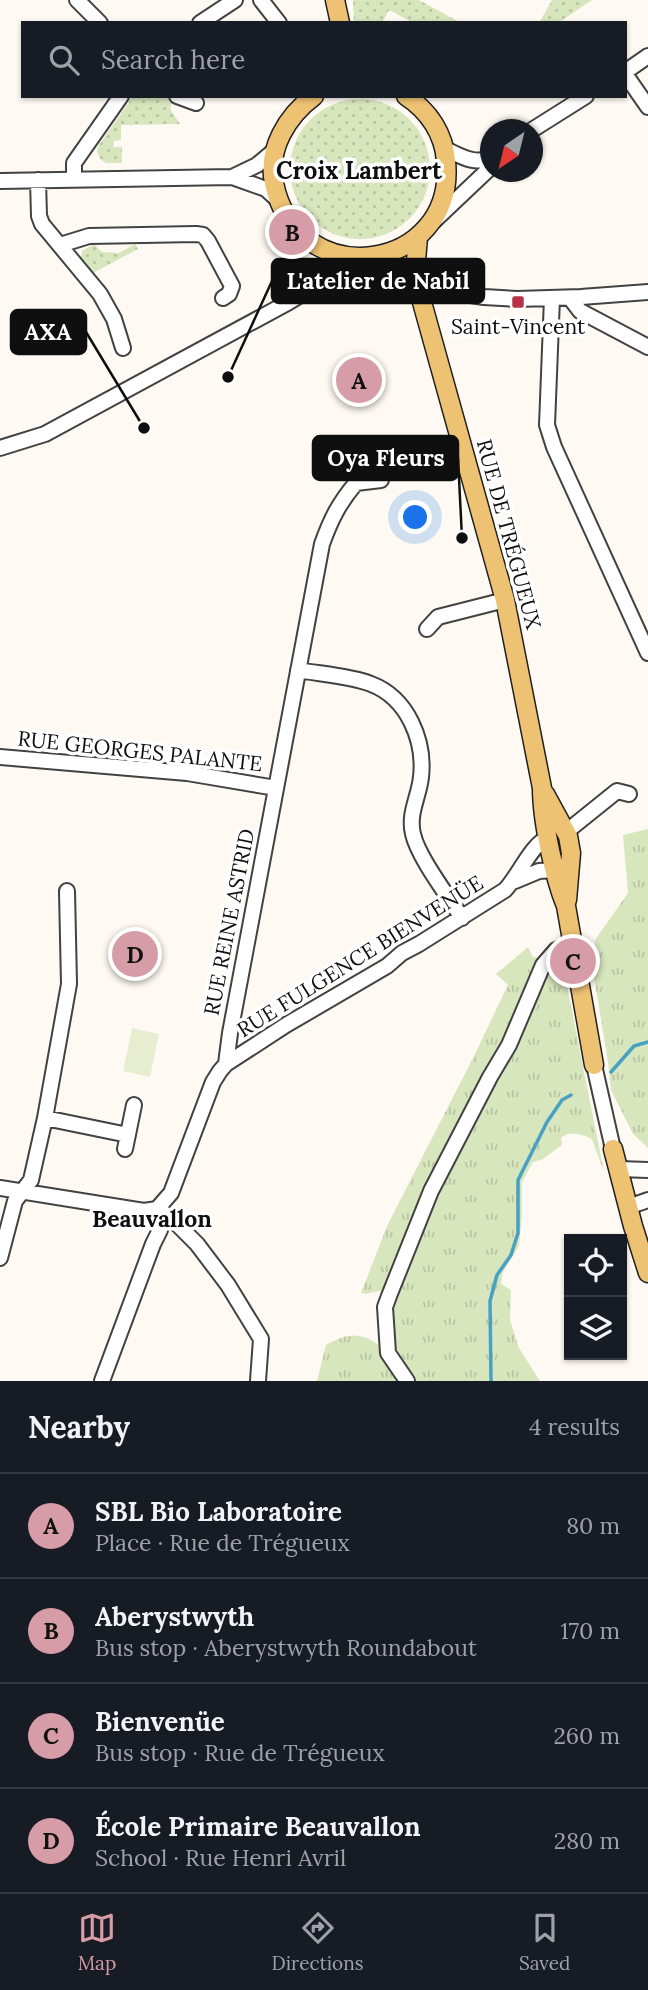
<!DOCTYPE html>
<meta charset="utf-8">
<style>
body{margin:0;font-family:Lora,serif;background:#242831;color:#f1f3f6}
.controls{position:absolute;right:21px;bottom:21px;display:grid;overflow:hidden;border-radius:0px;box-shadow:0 2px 5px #0004}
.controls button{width:63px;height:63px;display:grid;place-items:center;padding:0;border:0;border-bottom:2px solid #363941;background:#171b24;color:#f1f3f6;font:35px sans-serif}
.compass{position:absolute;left:480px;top:119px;width:63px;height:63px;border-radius:50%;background:#171b24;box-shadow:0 2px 5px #0004;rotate:215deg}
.you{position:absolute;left:416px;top:518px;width:24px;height:24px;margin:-18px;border:5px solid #fff;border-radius:50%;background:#1a73e8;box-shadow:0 0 0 10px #1a73e833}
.badge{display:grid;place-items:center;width:46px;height:46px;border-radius:50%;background:#d69ca7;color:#111;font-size:23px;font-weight:700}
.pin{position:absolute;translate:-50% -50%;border:4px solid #fff;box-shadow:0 2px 7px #0006}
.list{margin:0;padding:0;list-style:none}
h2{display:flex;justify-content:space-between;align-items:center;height:91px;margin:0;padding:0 28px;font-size:30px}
h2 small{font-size:23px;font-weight:400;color:#9ea1a6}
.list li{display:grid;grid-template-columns:46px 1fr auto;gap:21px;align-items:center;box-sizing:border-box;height:105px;padding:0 28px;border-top:2px solid #363941}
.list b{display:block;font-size:26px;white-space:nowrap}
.list p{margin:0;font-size:23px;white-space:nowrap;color:#9ea1a6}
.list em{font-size:23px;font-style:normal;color:#9ea1a6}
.icon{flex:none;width:38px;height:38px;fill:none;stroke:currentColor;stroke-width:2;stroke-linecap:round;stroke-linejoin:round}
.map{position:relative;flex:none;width:648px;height:1381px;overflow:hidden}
.search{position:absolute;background:#171b24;box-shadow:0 2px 5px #0004;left:21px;right:21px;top:21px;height:77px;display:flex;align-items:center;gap:18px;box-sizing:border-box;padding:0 24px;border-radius:0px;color:#9ea1a6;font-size:26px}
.sheet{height:511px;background:#171b24}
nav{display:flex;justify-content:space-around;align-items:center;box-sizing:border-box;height:98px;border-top:2px solid #363941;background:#171b24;font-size:19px;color:#9ea1a6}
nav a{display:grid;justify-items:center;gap:4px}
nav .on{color:#d69ca7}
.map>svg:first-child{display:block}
.grass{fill:url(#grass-dots)}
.park{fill:url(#park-tufts)}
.pitch{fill:#e7eecf}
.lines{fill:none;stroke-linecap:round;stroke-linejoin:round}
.stream{stroke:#48a0c3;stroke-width:3.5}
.minor-casing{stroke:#424242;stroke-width:18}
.major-casing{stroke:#202020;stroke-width:21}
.minor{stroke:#fff;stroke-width:14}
.major{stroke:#eec273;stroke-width:18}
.poi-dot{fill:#b53247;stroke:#fff;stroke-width:2.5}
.labels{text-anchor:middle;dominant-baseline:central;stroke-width:7;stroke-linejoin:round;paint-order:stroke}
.poi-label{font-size:21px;fill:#0f0f0f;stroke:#fff}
.street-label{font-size:21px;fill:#0f0f0f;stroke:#fff}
.neighbourhood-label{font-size:23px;font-weight:bold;fill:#0f0f0f;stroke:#fff}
.quarter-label{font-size:24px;font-weight:bold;fill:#0f0f0f;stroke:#fff}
.leader{fill:none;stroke:#0f0f0f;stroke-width:2.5}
.callout-dot{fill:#0f0f0f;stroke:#fff;stroke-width:2.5}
.callout{fill:#0f0f0f;stroke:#0f0f0f;stroke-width:2.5}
.callout-label{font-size:23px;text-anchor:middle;font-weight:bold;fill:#fff}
</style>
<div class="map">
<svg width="648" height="1381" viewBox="0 0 648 1381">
<defs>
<pattern id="grass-dots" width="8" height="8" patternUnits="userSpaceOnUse" patternTransform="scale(1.75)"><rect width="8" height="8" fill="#d8e6be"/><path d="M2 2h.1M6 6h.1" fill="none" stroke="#b8c4a2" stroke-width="1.8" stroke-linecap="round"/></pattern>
<pattern id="park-tufts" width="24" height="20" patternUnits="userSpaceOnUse" patternTransform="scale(1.75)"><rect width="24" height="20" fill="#d8e6be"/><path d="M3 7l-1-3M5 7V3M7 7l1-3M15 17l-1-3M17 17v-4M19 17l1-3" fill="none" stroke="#b8c4a2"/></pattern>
</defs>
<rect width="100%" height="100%" fill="#fefaf3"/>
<path class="grass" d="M 353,0 L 419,0 L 461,23 L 413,23 L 389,10 L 382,23 L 354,23 Z
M 552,0 L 592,0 L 558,23 L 539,23 Z
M 133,96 L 165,96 L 172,102 L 170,109 L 180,124 L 121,125 L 121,140 L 114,141 L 113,147 L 122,147 L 122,163 L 106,163 L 100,159 L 97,152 L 99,145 Z
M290 169a70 70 0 1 1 140 0a70 70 0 1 1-140 0Z
M 94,244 L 102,252 L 119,253 L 135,244 L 138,249 L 93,273 L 81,258 L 82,251 Z"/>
<path class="park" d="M 648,829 L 648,1148 L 633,1134 L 611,1090 L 608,1062 L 594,977 L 595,940 L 628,893 L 623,835 Z
M 528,947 L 533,957 L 562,961 L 604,1172 L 592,1139 C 582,1134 570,1130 561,1138 L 562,1145 L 543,1159 L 533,1162 L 522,1182 L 522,1215 L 519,1246 L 503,1272 L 501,1284 L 511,1290 L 510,1320 L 519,1348 L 540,1381 L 317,1381 L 326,1345 C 349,1332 361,1332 382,1347 L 384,1290 L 365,1294 L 361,1293 L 387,1226 L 473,1058 L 508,985 L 496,974 Z"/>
<path class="pitch" d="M 132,1028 L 159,1034 L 150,1077 L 123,1071 Z"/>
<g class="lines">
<path class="stream" d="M 611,1072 L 634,1046 L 648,1042
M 491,1381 L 490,1301 L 497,1275 L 511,1255 L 518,1233 L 518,1180 L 547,1122 L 562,1100 L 571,1095"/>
<defs>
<path id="minor" d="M 77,0 L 100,23
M 261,0 L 279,23
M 200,23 L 235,0
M 625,72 L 648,56
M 625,74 L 648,107
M 177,96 L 196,103
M 532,130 L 586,96
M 445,149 C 461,156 474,165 490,158
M 232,177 L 257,165 L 275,150
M 74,179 L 74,163 L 121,96
M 38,180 L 39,216 L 42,224 L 100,294 L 114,319 L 123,348
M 0,181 L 232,177 L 266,189 L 278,200
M 434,221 L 490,168
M 60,245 L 89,236 L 196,234 L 203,235 L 208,241 L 232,286 L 229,294 L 223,298
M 420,295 L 431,289 L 484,297 L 517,299 L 581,297 L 648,292
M 552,298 L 547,425 L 554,447 L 648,653
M 570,298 L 580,311 L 648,347
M 0,448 L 45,434 L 289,302 C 313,288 324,281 333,254
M 427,629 L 438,617 L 505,600
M 298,670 C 320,674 351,676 371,684 C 408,698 425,741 421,777 C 419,797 408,813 413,834 C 418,857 448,896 462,918
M 0,757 L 187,773 L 276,788
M 566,832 L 617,791 L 629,794
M 515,881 L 539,871 L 555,870
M 226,1064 L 230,1033 L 322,544 C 331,519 339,503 356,483 L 381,480
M 594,1065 L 613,1149
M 45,1118 L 128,1135
M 125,1149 L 134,1105
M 619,1169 L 648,1170
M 0,1188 L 144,1211 L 157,1209
M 628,1207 L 648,1200
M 157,1209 L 171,1193 L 213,1082 L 220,1071 L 226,1064 L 286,1025 L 387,966 L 402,953 L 419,944 L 505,890 C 518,877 532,843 548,838
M 157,1209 L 169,1216 L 197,1244 L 228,1285 L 261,1339 L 258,1381
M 0,1258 L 15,1201 L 31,1180 L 45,1118 L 69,984 L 67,891
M 102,1381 L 153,1244 L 160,1230 L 157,1209
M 407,1381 L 388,1353 L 385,1307 L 389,1296 L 431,1191 L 490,1077 L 509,1045 L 543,965 L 556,950 L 573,944"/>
<path id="major" d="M 335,0 L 340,23
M 314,96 C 287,116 267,149 274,183 C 297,296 457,272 446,161 C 444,134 429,111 406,96
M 418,237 L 416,261 L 420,295 L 505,600 L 542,788 C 542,820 554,877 566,906 L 594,1065
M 371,257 L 397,269 L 420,294
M 545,794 L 568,836 L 571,853 L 567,900
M 613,1149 L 633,1226 L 648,1273"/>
</defs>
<use href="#minor" class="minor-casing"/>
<use href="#major" class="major-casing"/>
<use href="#minor" class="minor"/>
<use href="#major" class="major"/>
</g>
<rect class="poi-dot" x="511" y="295" width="14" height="14" rx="3.5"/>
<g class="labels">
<g class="poi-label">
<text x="518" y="326">Saint-Vincent</text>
</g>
<g class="street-label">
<text transform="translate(509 534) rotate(75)">RUE DE TRÉGUEUX</text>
<text transform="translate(140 751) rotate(6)">RUE GEORGES PALANTE</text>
<text transform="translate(229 922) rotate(-79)">RUE REINE ASTRID</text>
<text transform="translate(360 956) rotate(-32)">RUE FULGENCE BIENVENÜE</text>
</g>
<g class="neighbourhood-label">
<text x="152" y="1218">Beauvallon</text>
</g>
<g class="quarter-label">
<text x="359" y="170">Croix Lambert</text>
</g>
</g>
<path class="leader" d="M228 377L272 281M144 428L86 332M462 538L458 458"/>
<g class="callout-dot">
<circle cx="228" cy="377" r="7"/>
<circle cx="144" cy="428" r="7"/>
<circle cx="462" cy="538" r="7"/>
</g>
<g class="callout">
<rect x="272" y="259" width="212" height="44" rx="7"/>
<rect x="11" y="310" width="75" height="44" rx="7"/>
<rect x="313" y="436" width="145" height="44" rx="7"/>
</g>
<g class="callout-label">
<text x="378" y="289">L'atelier de Nabil</text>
<text x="48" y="340">AXA</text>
<text x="386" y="466">Oya Fleurs</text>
</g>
</svg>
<div class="controls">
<button><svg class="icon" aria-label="locate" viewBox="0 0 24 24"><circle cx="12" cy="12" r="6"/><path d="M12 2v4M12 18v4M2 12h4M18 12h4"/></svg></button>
<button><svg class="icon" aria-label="layers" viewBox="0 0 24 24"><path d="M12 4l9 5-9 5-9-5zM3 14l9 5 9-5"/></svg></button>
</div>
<svg class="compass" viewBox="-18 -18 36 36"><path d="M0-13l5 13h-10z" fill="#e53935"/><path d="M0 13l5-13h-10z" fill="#9ea1a6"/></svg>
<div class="you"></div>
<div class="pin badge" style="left:359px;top:380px">A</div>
<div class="pin badge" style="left:292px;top:232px">B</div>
<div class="pin badge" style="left:573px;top:961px">C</div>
<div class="pin badge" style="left:135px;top:954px">D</div>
<div class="search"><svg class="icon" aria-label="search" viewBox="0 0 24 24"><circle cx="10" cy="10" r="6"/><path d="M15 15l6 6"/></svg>Search here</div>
</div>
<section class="sheet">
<h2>Nearby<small>4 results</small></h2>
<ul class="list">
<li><span class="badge">A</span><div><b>SBL Bio Laboratoire</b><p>Place · Rue de Trégueux</p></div><em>80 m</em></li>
<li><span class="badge">B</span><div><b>Aberystwyth</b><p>Bus stop · Aberystwyth Roundabout</p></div><em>170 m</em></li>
<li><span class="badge">C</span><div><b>Bienvenüe</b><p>Bus stop · Rue de Trégueux</p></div><em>260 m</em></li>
<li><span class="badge">D</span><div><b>École Primaire Beauvallon</b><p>School · Rue Henri Avril</p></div><em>280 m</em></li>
</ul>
</section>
<nav>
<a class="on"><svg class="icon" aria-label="map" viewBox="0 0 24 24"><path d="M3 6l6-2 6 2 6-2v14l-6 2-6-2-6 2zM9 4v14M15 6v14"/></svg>Map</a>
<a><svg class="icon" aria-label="directions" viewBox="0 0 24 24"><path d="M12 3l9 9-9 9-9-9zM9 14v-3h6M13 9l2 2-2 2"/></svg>Directions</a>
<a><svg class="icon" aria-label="saved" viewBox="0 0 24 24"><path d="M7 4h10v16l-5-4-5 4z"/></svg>Saved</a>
</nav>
